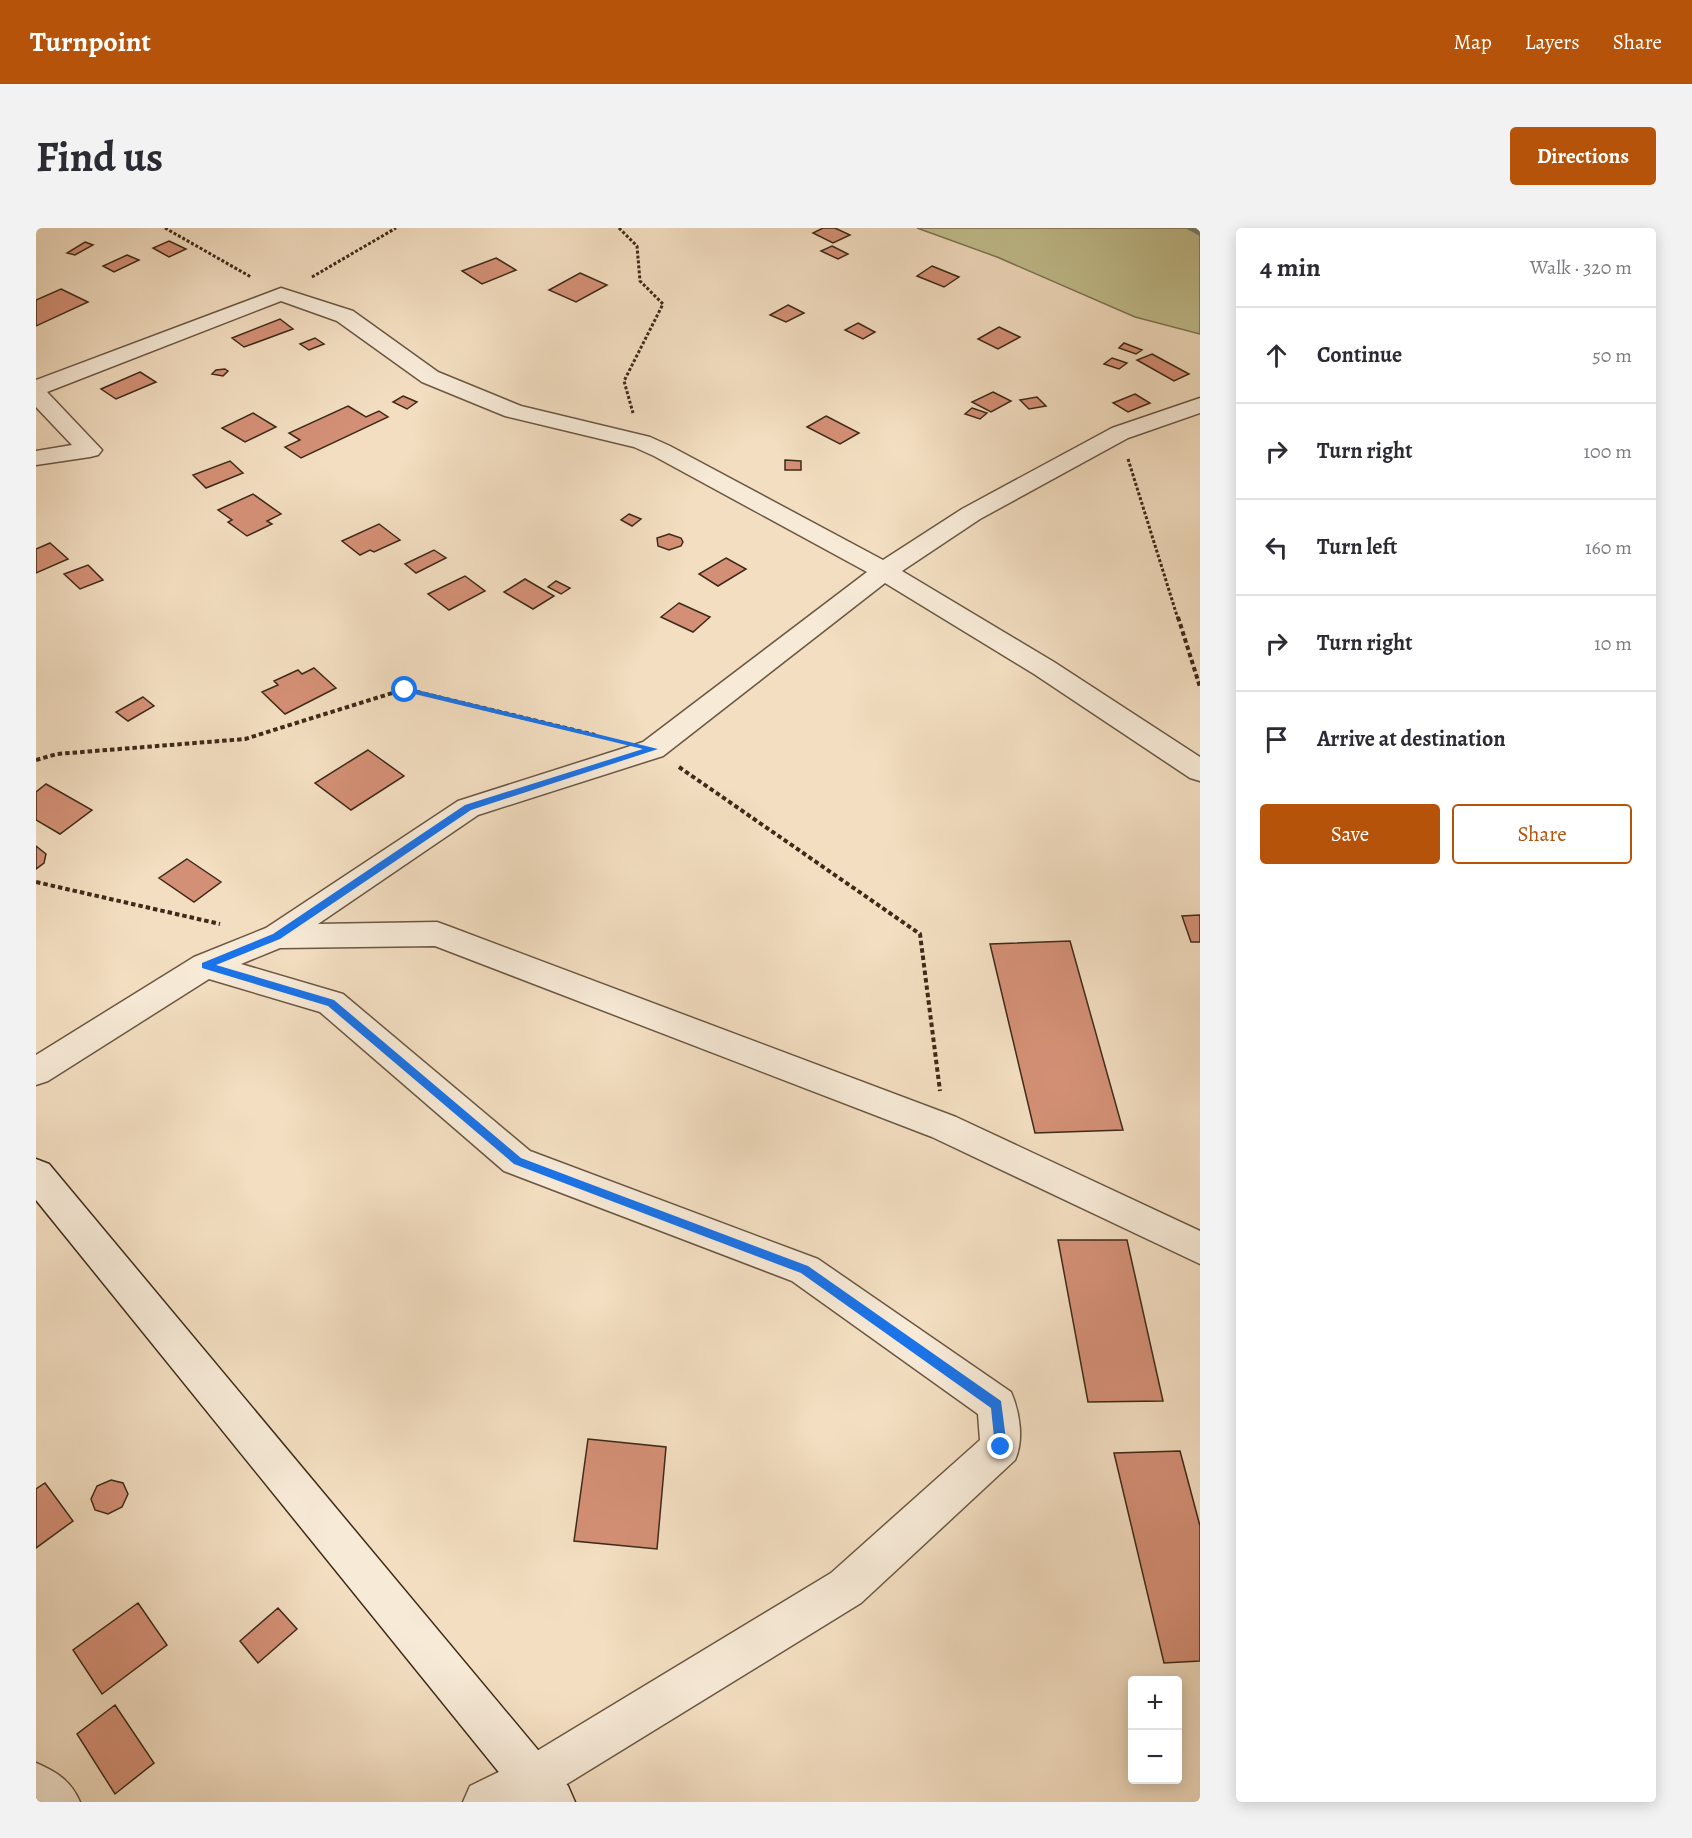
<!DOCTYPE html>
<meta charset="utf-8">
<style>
body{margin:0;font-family:Alegreya,serif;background:#f2f2f3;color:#2b2b33}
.controls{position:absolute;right:18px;bottom:18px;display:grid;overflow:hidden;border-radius:6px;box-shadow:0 3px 15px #0003}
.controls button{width:54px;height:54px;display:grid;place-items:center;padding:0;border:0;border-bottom:2px solid #e1e1e2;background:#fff;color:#2b2b33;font:30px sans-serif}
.stop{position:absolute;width:18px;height:18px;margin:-14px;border:4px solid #1a73e8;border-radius:50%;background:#fff}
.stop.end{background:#1a73e8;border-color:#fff;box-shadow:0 2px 6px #0008}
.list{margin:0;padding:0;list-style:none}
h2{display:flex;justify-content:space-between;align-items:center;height:78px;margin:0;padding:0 24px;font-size:26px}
h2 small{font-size:20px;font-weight:400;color:#7c7c81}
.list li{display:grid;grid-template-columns:39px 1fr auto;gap:18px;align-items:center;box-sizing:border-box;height:96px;padding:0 24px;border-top:2px solid #e1e1e2}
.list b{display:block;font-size:22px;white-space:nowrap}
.list em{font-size:20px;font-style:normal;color:#7c7c81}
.actions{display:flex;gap:12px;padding:18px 24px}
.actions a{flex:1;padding:14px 0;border:2px solid #b45309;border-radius:6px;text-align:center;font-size:21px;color:#b45309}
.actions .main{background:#b45309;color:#fff}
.icon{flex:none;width:33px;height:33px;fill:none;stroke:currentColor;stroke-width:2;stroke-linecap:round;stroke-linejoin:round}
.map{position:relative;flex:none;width:1164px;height:1574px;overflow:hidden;border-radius:6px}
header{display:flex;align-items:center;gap:36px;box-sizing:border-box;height:84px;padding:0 30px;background:#b45309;color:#fff}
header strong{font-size:28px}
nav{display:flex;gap:33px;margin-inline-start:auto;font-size:21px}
.intro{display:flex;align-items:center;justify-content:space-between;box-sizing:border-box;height:144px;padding:0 36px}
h1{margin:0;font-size:42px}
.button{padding:15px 27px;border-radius:6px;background:#b45309;color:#fff;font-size:21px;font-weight:700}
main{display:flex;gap:36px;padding:0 36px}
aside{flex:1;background:#fff;border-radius:6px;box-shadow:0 3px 15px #0003}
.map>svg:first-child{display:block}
.green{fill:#c2bf8e;stroke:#807454;stroke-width:1.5}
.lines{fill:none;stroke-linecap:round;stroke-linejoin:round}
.stream{fill:#768272;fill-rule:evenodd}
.building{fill:#d49076;stroke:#3e2a19;stroke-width:1.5}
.street-casing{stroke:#6b5743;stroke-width:3}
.secondary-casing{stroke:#3e2a19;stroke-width:3}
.path-far1{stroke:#3e2a19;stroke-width:3;stroke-dasharray:3 2;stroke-linecap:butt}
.path{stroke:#3e2a19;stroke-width:4;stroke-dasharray:4.5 3;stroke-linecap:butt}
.street{fill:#f7ead7;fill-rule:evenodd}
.secondary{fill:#f7ead7;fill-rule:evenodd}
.route{fill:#1a73e8}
</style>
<header>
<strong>Turnpoint</strong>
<nav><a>Map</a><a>Layers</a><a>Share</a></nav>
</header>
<div class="intro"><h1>Find us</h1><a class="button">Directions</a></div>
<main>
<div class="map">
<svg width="1164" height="1574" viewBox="0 0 1164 1574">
<rect width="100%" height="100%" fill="#f3dec1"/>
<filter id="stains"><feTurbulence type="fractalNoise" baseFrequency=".00333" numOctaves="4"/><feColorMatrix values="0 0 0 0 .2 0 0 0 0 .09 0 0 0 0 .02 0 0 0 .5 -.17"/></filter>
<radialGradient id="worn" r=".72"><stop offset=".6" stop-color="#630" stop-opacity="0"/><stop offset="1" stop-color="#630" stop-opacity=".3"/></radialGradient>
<path class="green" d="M 881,0 L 1164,0 L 1164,106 L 1099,89 L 961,29 Z"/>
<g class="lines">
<path class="stream" d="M 1149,0 L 1158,0 L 1164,3 L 1164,8 Z"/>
</g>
<path class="building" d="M 787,0 L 799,0 L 814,7 L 797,15 L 777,5 Z
M 133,13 L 150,21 L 133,29 L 117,20 Z
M 49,14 L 57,17 L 39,27 L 31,25 Z
M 796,18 L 812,26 L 802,31 L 785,23 Z
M 91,27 L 103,32 L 78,44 L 67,38 Z
M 460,30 L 480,42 L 446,56 L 426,43 Z
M 896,38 L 923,49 L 908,59 L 881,48 Z
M 544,45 L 571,57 L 540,74 L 513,62 Z
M 25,61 L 52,74 L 0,98 L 0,72 Z
M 752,77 L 768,85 L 750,94 L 734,87 Z
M 244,91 L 257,101 L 208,119 L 196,110 Z
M 822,95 L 839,104 L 827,111 L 809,102 Z
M 963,99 L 984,109 L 962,121 L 942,111 Z
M 279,110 L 288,116 L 273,122 L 264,116 Z
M 1088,115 L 1106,122 L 1100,126 L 1083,120 Z
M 1116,126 L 1153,146 L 1138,153 L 1101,132 Z
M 1076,130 L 1091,135 L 1083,141 L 1068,136 Z
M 189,141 L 192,143 L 187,148 L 176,146 L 180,142 Z
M 104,144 L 120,154 L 80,171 L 65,161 Z
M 957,164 L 975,173 L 955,184 L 936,174 Z
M 1099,166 L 1114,175 L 1092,184 L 1077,175 Z
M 367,168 L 381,174 L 371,181 L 357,174 Z
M 1001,169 L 1010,178 L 993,181 L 984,172 Z
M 312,178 L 330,189 L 343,183 L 352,189 L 265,230 L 249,219 L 264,212 L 253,205 Z
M 936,180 L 951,185 L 944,191 L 929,186 Z
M 217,185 L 240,199 L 209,214 L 186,200 Z
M 790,188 L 823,205 L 804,216 L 771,199 Z
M 749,232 L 765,233 L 765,242 L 749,242 Z
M 194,233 L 207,245 L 170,260 L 157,247 Z
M 217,266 L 245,286 L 231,293 L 236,296 L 211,308 L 192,294 L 196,292 L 182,282 Z
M 593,286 L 605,291 L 596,298 L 585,292 Z
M 343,296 L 364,312 L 338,324 L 334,322 L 324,327 L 306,313 Z
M 633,306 L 645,310 L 647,314 L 645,318 L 633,322 L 622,318 L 621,310 Z
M 14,315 L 32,331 L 0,345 L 0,321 Z
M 398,322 L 410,330 L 380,345 L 369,336 Z
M 690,330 L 710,341 L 682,358 L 663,346 Z
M 52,337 L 67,352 L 44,361 L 28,346 Z
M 429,348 L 449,363 L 413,382 L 392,366 Z
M 489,351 L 518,368 L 497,381 L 468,364 Z
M 520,353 L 534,360 L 525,366 L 512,359 Z
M 643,375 L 674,389 L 657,404 L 625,389 Z
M 278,440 L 300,460 L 249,486 L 226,464 L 242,457 L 238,453 L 262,442 L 266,446 Z
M 107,469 L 118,478 L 92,493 L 80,484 Z
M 332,522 L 368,548 L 315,582 L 279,555 Z
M 10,556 L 56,582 L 24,606 L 0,592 L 0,564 Z
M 0,618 L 10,626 L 8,635 L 0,641 Z
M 151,631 L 185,654 L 158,674 L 123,650 Z
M 1164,687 L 1164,714 L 1155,714 L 1146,688 Z
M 1034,713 L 1087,902 L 999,905 L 954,716 Z
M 1022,1012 L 1091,1012 L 1127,1173 L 1052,1174 Z
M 552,1211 L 630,1219 L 621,1321 L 538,1313 Z
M 1144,1223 L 1164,1298 L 1164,1433 L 1128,1435 L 1078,1225 Z
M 75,1252 L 87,1255 L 92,1266 L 86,1279 L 72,1286 L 59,1282 L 55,1271 L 61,1258 Z
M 9,1255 L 37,1293 L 0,1320 L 0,1261 Z
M 102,1375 L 131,1417 L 66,1466 L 37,1422 Z
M 242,1380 L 261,1401 L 222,1435 L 204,1413 Z
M 79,1477 L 118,1535 L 79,1566 L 41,1506 Z"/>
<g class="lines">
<defs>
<path id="street" d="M 245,60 L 317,83 L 402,144 L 485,178 L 614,209 L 634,218 L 847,332 L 926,281 L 1076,200 L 1164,170 L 1164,185 L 1092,210 L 944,291 L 866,343 L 1018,434 L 1164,529 L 1164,553 L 1154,550 L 998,446 L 849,355 L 627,528 L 442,587 L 282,696 L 401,694 L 412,698 L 920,889 L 1164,1003 L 1164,1036 L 896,909 L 399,718 L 244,720 L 205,736 L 307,766 L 494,923 L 782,1031 L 975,1164 C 984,1185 988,1212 979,1232 L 825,1375 L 513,1567 L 499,1574 L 427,1574 L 434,1558 L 481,1535 L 795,1345 L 944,1212 L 942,1186 L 756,1053 L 468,943 L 284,784 L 173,751 L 12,853 L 0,857 L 0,827 L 158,729 L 230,700 L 422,573 L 607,514 L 831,344 L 618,228 L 598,219 L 469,188 L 386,154 L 301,93 L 245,73 L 11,164 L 66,222 L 62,227 L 54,229 L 0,237 L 0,223 L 36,217 L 0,179 L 0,152 Z
M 0,1535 C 21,1544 35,1553 44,1574 L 0,1574 Z"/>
<path id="secondary" d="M 0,931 L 13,936 L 532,1558 L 539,1574 L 487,1574 L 0,972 Z"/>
</defs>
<use href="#street" class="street-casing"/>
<use href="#secondary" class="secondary-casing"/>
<path class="path-far1" d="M 129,0 L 215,49
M 583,0 L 601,18 L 604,53 L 627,76 L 588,153 L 597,185
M 276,49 L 360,0
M 1092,231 L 1142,391"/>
<path class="path" d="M 1142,389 L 1164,459
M 0,532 L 21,526 L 209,511 L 369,461 L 559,507
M 643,539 L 884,706 L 904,863
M 0,654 L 184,696"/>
<use href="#street" class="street"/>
<use href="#secondary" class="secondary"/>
</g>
<path class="route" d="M 369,459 L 622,521 L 435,582 L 244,711 L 180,737 L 298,772 L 485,930 L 772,1038 L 965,1173 L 971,1219 L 969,1223 L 965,1225 L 959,1219 L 955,1180 L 765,1045 L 478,936 L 292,778 L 166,740 L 166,735 L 237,706 L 429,577 L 607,521 L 366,463 L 366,460 Z"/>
<rect width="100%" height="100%" filter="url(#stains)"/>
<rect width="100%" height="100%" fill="url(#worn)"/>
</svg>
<div class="controls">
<button>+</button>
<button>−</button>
</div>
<div class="stop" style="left:369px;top:462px"></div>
<div class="stop end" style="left:965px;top:1219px"></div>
</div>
<aside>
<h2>4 min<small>Walk · 320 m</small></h2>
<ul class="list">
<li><svg class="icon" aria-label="ahead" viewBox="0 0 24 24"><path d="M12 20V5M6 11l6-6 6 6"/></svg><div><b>Continue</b></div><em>50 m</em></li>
<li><svg class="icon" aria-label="right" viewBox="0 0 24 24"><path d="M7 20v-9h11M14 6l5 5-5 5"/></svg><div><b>Turn right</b></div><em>100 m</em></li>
<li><svg class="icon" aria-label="left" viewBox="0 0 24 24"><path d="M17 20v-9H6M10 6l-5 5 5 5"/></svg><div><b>Turn left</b></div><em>160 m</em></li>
<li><svg class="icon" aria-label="right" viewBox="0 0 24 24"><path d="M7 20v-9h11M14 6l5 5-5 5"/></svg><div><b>Turn right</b></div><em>10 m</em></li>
<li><svg class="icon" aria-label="arrive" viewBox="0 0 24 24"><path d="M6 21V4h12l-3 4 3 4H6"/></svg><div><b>Arrive at destination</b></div></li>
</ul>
<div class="actions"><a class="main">Save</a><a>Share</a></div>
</aside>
</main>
